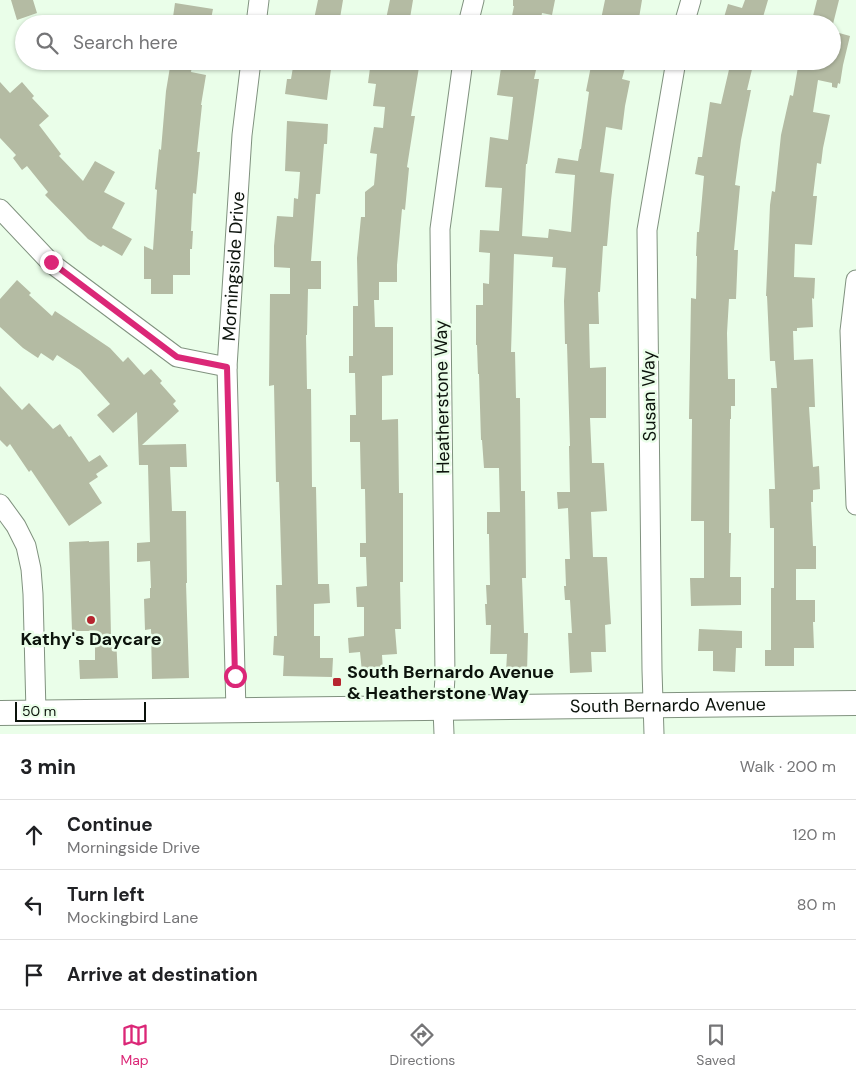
<!DOCTYPE html>
<meta charset="utf-8">
<style>
body{margin:0;font-family:"DM Sans",sans-serif;background:#f2f2f2;color:#202124}
.scale{position:absolute;left:15px;bottom:12px;width:131px;box-sizing:border-box;padding-left:5px;border:2px solid #0c130c;border-top:0;font-size:14px;line-height:18px;white-space:nowrap;color:#0c130c;-webkit-text-stroke:4px #eafee9;paint-order:stroke}
.stop{position:absolute;width:15px;height:15px;margin:-11px;border:4px solid #db2777;border-radius:50%;background:#fff}
.stop.end{background:#db2777;border-color:#fff;box-shadow:0 1px 5px #0008}
.list{margin:0;padding:0;list-style:none}
h2{display:flex;justify-content:space-between;align-items:center;height:65px;margin:0;padding:0 20px;font-size:21px}
h2 small{font-size:16px;font-weight:400;color:#757577}
.list li{display:grid;grid-template-columns:32px 1fr auto;gap:15px;align-items:center;box-sizing:border-box;height:70px;padding:0 20px;border-top:1px solid #e0e0e0}
.list b{display:block;font-size:19px;white-space:nowrap}
.list p{margin:0;font-size:16px;white-space:nowrap;color:#757577}
.list em{font-size:16px;font-style:normal;color:#757577}
.icon{flex:none;width:28px;height:28px;fill:none;stroke:currentColor;stroke-width:2;stroke-linecap:round;stroke-linejoin:round}
.map{position:relative;flex:none;width:856px;height:734px;overflow:hidden}
.search{position:absolute;background:#fff;box-shadow:0 1px 4px #0004;left:15px;right:15px;top:15px;height:55px;display:flex;align-items:center;gap:12px;box-sizing:border-box;padding:0 18px;border-radius:28px;color:#757577;font-size:19px}
.sheet{height:275px;background:#fff}
nav{display:flex;justify-content:space-around;align-items:center;box-sizing:border-box;height:70px;border-top:1px solid #e0e0e0;background:#fff;font-size:14px;color:#757577}
nav a{display:grid;justify-items:center;gap:2px}
nav .on{color:#db2777}
.map>svg:first-child{display:block}
.building{fill:#b4bba3}
.lines{fill:none;stroke-linecap:round;stroke-linejoin:round}
.minor-casing{stroke:#80927f;stroke-width:21}
.tertiary-casing{stroke:#80927f;stroke-width:26}
.minor{stroke:#fff;stroke-width:19}
.tertiary{stroke:#fff;stroke-width:24}
.route{stroke:#db2777;stroke-width:6}
.poi-dot{fill:#b6252f;stroke:#eafee9;stroke-width:2}
.labels{text-anchor:middle;dominant-baseline:central;stroke-width:5;stroke-linejoin:round;paint-order:stroke}
.street-label{font-size:18px;fill:#0c130c;stroke:#eafee9}
.poi-label{font-size:18px;font-weight:bold;fill:#0c130c;stroke:#eafee9}
</style>
<div class="map">
<svg width="856" height="734" viewBox="0 0 856 734">
<rect width="100%" height="100%" fill="#eafee9"/>
<path class="building" d="M 11,0 L 33,0 L 37,13 L 17,20 Z
M 318,0 L 343,0 L 339,24 L 313,24 Z
M 390,0 L 413,0 L 409,24 L 385,24 Z
M 513,0 L 555,0 L 552,15 L 542,13 L 540,24 L 525,24 L 511,21 L 514,6 L 513,6 Z
M 605,0 L 642,0 L 638,24 L 600,24 Z
M 745,0 L 768,0 L 761,24 L 722,24 L 728,4 L 742,8 Z
M 817,0 L 839,0 L 833,24 L 811,24 Z
M 175,3 L 213,9 L 210,24 L 172,24 Z
M 832,31 L 850,36 L 843,65 L 840,84 L 838,83 L 837,88 L 832,87 L 832,83 L 818,80 L 813,112 L 830,115 L 823,148 L 821,164 L 817,163 L 813,196 L 817,196 L 812,245 L 795,244 L 794,277 L 815,278 L 814,299 L 812,298 L 813,327 L 797,328 L 797,331 L 793,331 L 794,360 L 813,359 L 815,407 L 809,407 L 813,467 L 819,466 L 820,489 L 813,490 L 813,502 L 811,502 L 813,546 L 816,546 L 816,569 L 796,569 L 796,600 L 815,600 L 815,622 L 813,622 L 814,648 L 794,648 L 794,666 L 765,666 L 765,650 L 771,650 L 771,588 L 774,588 L 774,528 L 770,528 L 769,489 L 775,489 L 771,388 L 777,388 L 775,361 L 770,361 L 767,296 L 766,296 L 770,205 L 772,191 L 775,192 L 781,135 L 790,95 L 793,96 L 799,61 L 832,61 Z
M 171,61 L 193,61 L 191,72 L 206,75 L 201,105 L 202,105 L 197,152 L 200,152 L 196,194 L 193,193 L 191,231 L 193,231 L 192,249 L 190,249 L 190,275 L 173,275 L 173,294 L 151,294 L 151,279 L 144,279 L 144,246 L 153,250 L 157,190 L 155,189 L 159,149 L 161,150 L 166,91 Z
M 294,61 L 332,61 L 327,100 L 285,94 L 287,79 L 291,79 Z
M 371,61 L 420,61 L 411,116 L 415,116 L 407,167 L 409,168 L 405,210 L 402,209 L 397,265 L 397,282 L 379,282 L 379,300 L 374,300 L 375,327 L 393,327 L 393,375 L 382,376 L 382,420 L 398,419 L 399,493 L 403,493 L 403,582 L 400,582 L 401,629 L 395,629 L 397,654 L 382,655 L 383,671 L 362,672 L 360,652 L 349,653 L 348,638 L 364,636 L 364,607 L 357,607 L 356,587 L 367,586 L 366,557 L 360,557 L 360,543 L 366,543 L 365,489 L 361,489 L 360,442 L 350,442 L 350,415 L 356,415 L 355,373 L 349,373 L 349,356 L 353,356 L 353,306 L 358,306 L 357,258 L 361,217 L 365,217 L 365,192 L 374,185 L 377,154 L 370,153 L 374,127 L 383,128 L 385,107 L 373,106 L 376,84 L 368,83 Z
M 502,61 L 538,61 L 534,79 L 539,79 L 527,164 L 526,164 L 522,236 L 548,238 L 549,229 L 571,232 L 575,175 L 555,173 L 558,158 L 578,161 L 580,149 L 581,149 L 589,92 L 586,91 L 592,61 L 627,61 L 622,79 L 630,81 L 625,106 L 622,130 L 606,127 L 600,172 L 614,174 L 611,200 L 607,246 L 603,246 L 600,292 L 598,292 L 599,324 L 589,324 L 590,368 L 606,367 L 606,418 L 590,418 L 592,463 L 604,463 L 607,511 L 591,512 L 593,557 L 607,557 L 611,624 L 605,625 L 606,652 L 591,652 L 592,672 L 570,673 L 568,633 L 572,633 L 570,600 L 565,600 L 564,586 L 566,586 L 565,559 L 570,559 L 568,508 L 558,509 L 557,492 L 570,492 L 569,446 L 570,446 L 567,344 L 565,344 L 564,301 L 566,268 L 552,267 L 553,257 L 514,254 L 511,352 L 515,352 L 516,398 L 520,398 L 521,491 L 525,491 L 526,578 L 522,578 L 524,633 L 528,633 L 527,673 L 506,672 L 507,654 L 490,654 L 491,625 L 486,625 L 485,604 L 487,604 L 486,585 L 490,585 L 489,534 L 487,534 L 487,512 L 500,512 L 499,468 L 484,468 L 482,440 L 481,440 L 479,374 L 478,374 L 477,345 L 476,345 L 476,305 L 483,305 L 483,283 L 489,284 L 490,253 L 479,252 L 480,230 L 499,231 L 502,188 L 485,187 L 490,137 L 508,140 L 513,97 L 497,95 Z
M 731,61 L 754,61 L 747,90 L 751,90 L 741,140 L 735,185 L 740,186 L 734,250 L 738,250 L 736,299 L 729,299 L 727,333 L 728,379 L 735,379 L 735,406 L 731,406 L 731,419 L 730,419 L 729,533 L 731,533 L 730,577 L 741,577 L 741,605 L 691,606 L 690,578 L 704,578 L 704,521 L 691,521 L 692,419 L 689,419 L 691,298 L 696,299 L 697,256 L 696,256 L 697,232 L 699,232 L 704,176 L 695,174 L 698,157 L 702,157 L 710,102 L 721,104 Z
M 0,82 L 10,93 L 22,82 L 34,96 L 32,98 L 49,116 L 39,125 L 61,154 L 59,156 L 83,181 L 95,161 L 115,172 L 104,192 L 125,203 L 112,228 L 132,239 L 122,256 L 103,245 L 101,247 L 88,239 L 45,195 L 48,192 L 27,166 L 22,170 L 13,158 L 16,155 L 0,138 Z
M 287,121 L 328,124 L 327,144 L 324,144 L 320,194 L 316,194 L 311,261 L 321,261 L 321,289 L 308,289 L 307,335 L 306,335 L 307,389 L 311,389 L 312,487 L 316,487 L 318,584 L 329,584 L 330,603 L 314,604 L 314,636 L 320,636 L 320,658 L 333,658 L 332,677 L 283,676 L 284,656 L 273,655 L 274,636 L 277,636 L 276,585 L 282,585 L 279,482 L 276,482 L 274,385 L 269,386 L 270,294 L 290,294 L 290,268 L 274,267 L 274,246 L 277,216 L 293,217 L 294,198 L 298,199 L 300,172 L 285,171 Z
M 17,280 L 31,293 L 29,295 L 52,316 L 55,311 L 70,321 L 110,348 L 123,362 L 128,357 L 144,375 L 151,369 L 162,381 L 160,383 L 176,401 L 173,404 L 179,411 L 142,445 L 186,444 L 187,467 L 170,467 L 172,511 L 186,511 L 187,583 L 186,583 L 189,678 L 152,679 L 151,629 L 145,630 L 144,599 L 150,598 L 150,588 L 151,588 L 150,561 L 137,562 L 137,543 L 150,542 L 148,465 L 139,465 L 137,412 L 113,433 L 97,415 L 110,404 L 80,370 L 57,355 L 53,361 L 41,353 L 38,358 L 23,348 L 0,327 L 0,299 Z
M 0,386 L 22,410 L 29,403 L 53,429 L 60,424 L 69,437 L 71,436 L 89,462 L 100,455 L 108,466 L 96,474 L 98,477 L 89,483 L 102,503 L 69,526 L 31,470 L 29,472 L 10,444 L 7,447 L 0,440 Z
M 89,541 L 89,542 L 109,541 L 111,637 L 116,637 L 118,678 L 80,679 L 79,660 L 95,660 L 95,631 L 72,631 L 69,542 Z
M 699,629 L 742,631 L 742,648 L 736,648 L 735,672 L 713,671 L 713,651 L 698,651 Z"/>
<g class="lines">
<defs>
<g id="minor">
<path d="M 256,24 L 259,0"/>
<path d="M 468,24 L 474,0"/>
<path d="M 684,24 L 691,0"/>
<path d="M 0,209 L 51,263 L 177,357 L 227,367"/>
<path d="M 856,280 L 850,331 L 856,505"/>
<path d="M 0,504 L 16,526 L 26,546 L 31,569 L 33,594 L 36,712"/>
<path id="s1" d="M 236,711 L 227,367 L 242,135 L 251,61"/>
<path d="M 444,734 L 443,709 L 445,677 L 440,229 L 463,61"/>
<path d="M 654,734 L 652,670 L 647,230 L 676,61"/>
</g>
<g id="tertiary">
<path id="s2" d="M 0,713 L 856,703"/>
</g>
</defs>
<use href="#minor" class="minor-casing"/>
<use href="#tertiary" class="tertiary-casing"/>
<use href="#minor" class="minor"/>
<use href="#tertiary" class="tertiary"/>
</g>
<g class="lines">
<path class="route" d="M 51,262 L 177,357 L 227,367 L 235,676"/>
</g>
<g class="poi-dot">
<circle cx="91" cy="620" r="5"/>
<rect x="332" y="677" width="10" height="10" rx="2.5"/>
</g>
<g class="labels">
<g class="street-label">
<text stroke="none"><textPath href="#s1" startOffset="445">Morningside Drive</textPath></text>
<text transform="translate(649 396) rotate(-91)">Susan Way</text>
<text transform="translate(442 397) rotate(-91)">Heatherstone Way</text>
<text stroke="none"><textPath href="#s2" startOffset="668">South Bernardo Avenue</textPath></text>
</g>
<g class="poi-label">
<text x="91" y="639">Kathy's Daycare</text>
<text x="347" y="672" text-anchor="start">South Bernardo Avenue<tspan x="347" dy="21">&amp; Heatherstone Way</tspan></text>
</g>
</g>
</svg>
<div class="scale">50 m</div>
<div class="stop" style="left:235px;top:676px"></div>
<div class="stop end" style="left:51px;top:262px"></div>
<div class="search"><svg class="icon" aria-label="search" viewBox="0 0 24 24"><circle cx="10" cy="10" r="6"/><path d="M15 15l6 6"/></svg>Search here</div>
</div>
<section class="sheet">
<h2>3 min<small>Walk · 200 m</small></h2>
<ul class="list">
<li><svg class="icon" aria-label="ahead" viewBox="0 0 24 24"><path d="M12 20V5M6 11l6-6 6 6"/></svg><div><b>Continue</b><p>Morningside Drive</p></div><em>120 m</em></li>
<li><svg class="icon" aria-label="left" viewBox="0 0 24 24"><path d="M17 20v-9H6M10 6l-5 5 5 5"/></svg><div><b>Turn left</b><p>Mockingbird Lane</p></div><em>80 m</em></li>
<li><svg class="icon" aria-label="arrive" viewBox="0 0 24 24"><path d="M6 21V4h12l-3 4 3 4H6"/></svg><div><b>Arrive at destination</b></div></li>
</ul>
</section>
<nav>
<a class="on"><svg class="icon" aria-label="map" viewBox="0 0 24 24"><path d="M3 6l6-2 6 2 6-2v14l-6 2-6-2-6 2zM9 4v14M15 6v14"/></svg>Map</a>
<a><svg class="icon" aria-label="directions" viewBox="0 0 24 24"><path d="M12 3l9 9-9 9-9-9zM9 14v-3h6M13 9l2 2-2 2"/></svg>Directions</a>
<a><svg class="icon" aria-label="saved" viewBox="0 0 24 24"><path d="M7 4h10v16l-5-4-5 4z"/></svg>Saved</a>
</nav>
